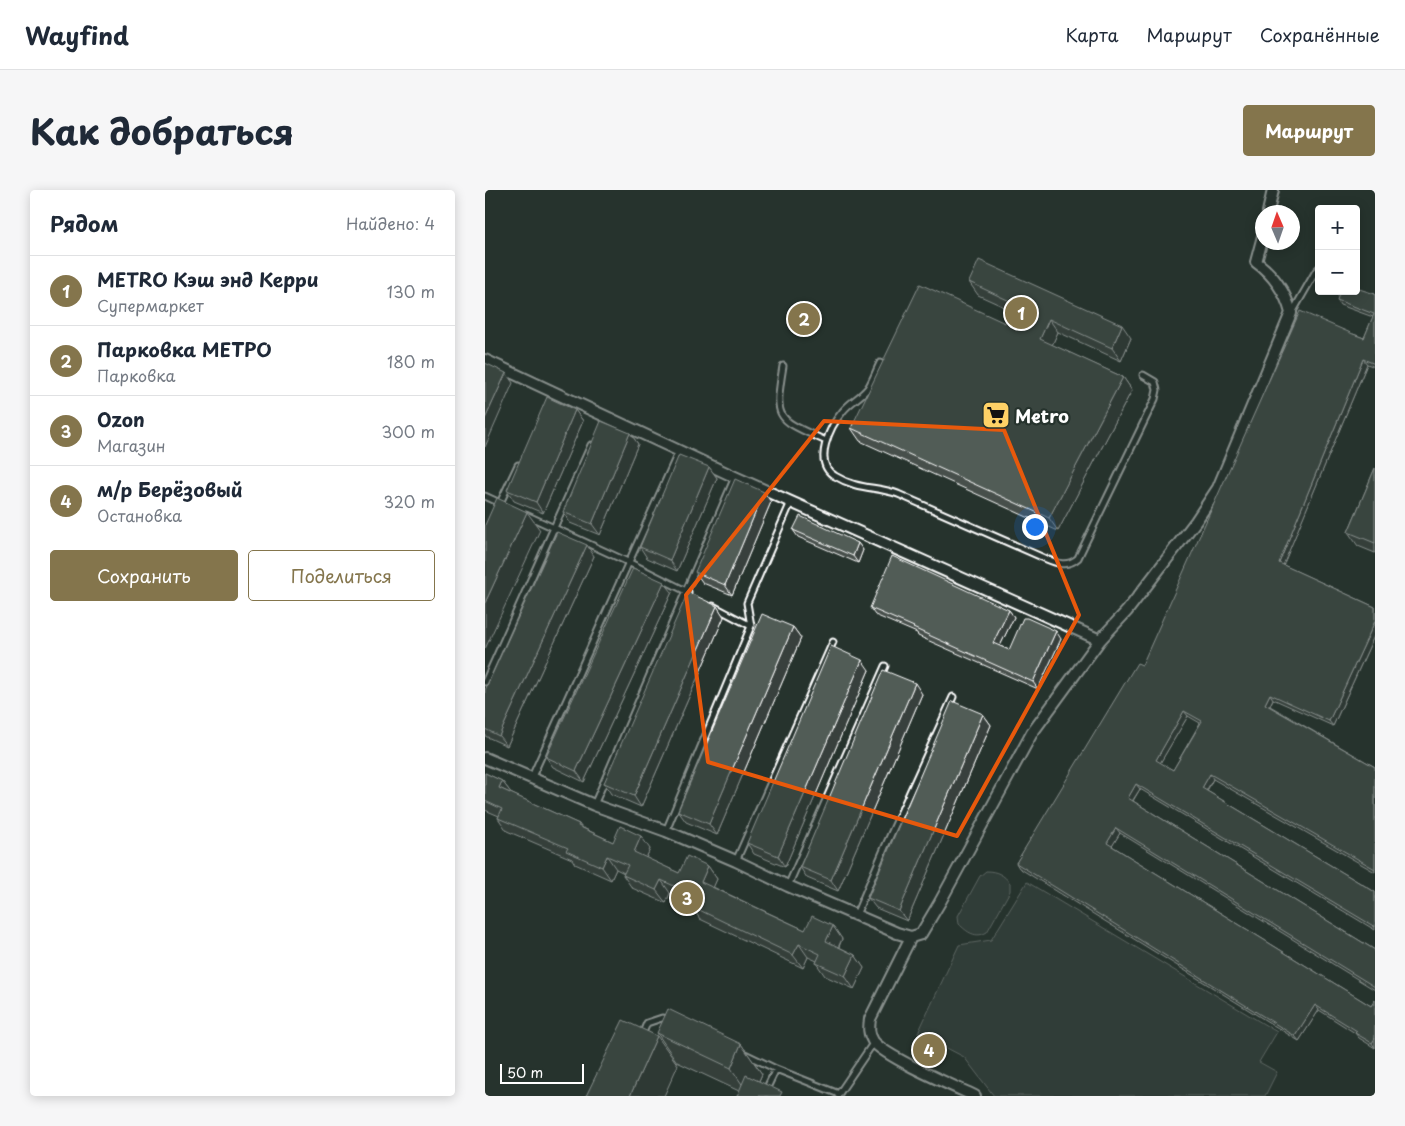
<!DOCTYPE html>
<html lang="ru">
<meta charset="utf-8">
<style>
body{margin:0;font-family:"Playpen Sans",sans-serif;background:#f6f6f7;color:#1f2937}
.controls{position:absolute;right:15px;top:15px;display:grid;overflow:hidden;border-radius:5px;box-shadow:0 2px 12px #0003}
.controls button{width:45px;height:45px;display:grid;place-items:center;padding:0;border:0;border-bottom:1px solid #e0e1e3;background:#fff;color:#1f2937;font:25px sans-serif}
.compass{position:absolute;left:770px;top:15px;width:45px;height:45px;border-radius:50%;background:#fff;box-shadow:0 2px 12px #0003;rotate:358deg}
.scale{position:absolute;left:15px;bottom:12px;width:84px;box-sizing:border-box;padding-left:5px;border:2px solid #fff;border-top:0;font-size:14px;line-height:18px;white-space:nowrap;color:#fff;-webkit-text-stroke:4px #26332d;paint-order:stroke}
.you{position:absolute;left:549px;top:336px;width:18px;height:18px;margin:-12px;border:4px solid #fff;border-radius:50%;background:#1a73e8;box-shadow:0 0 0 8px #1a73e833}
.badge{display:grid;place-items:center;width:32px;height:32px;border-radius:50%;background:#84754c;color:#fff;font-size:16px;font-weight:700}
.pin{position:absolute;translate:-50% -50%;border:2px solid #fff;box-shadow:0 1px 5px #0006}
.list{margin:0;padding:0;list-style:none}
h2{display:flex;justify-content:space-between;align-items:center;height:65px;margin:0;padding:0 20px;font-size:21px}
h2 small{font-size:16px;font-weight:400;color:#747a83}
.list li{display:grid;grid-template-columns:32px 1fr auto;gap:15px;align-items:center;box-sizing:border-box;height:70px;padding:0 20px;border-top:1px solid #e0e1e3}
.list b{display:block;font-size:19px;white-space:nowrap}
.list p{margin:0;font-size:16px;white-space:nowrap;color:#747a83}
.list em{font-size:16px;font-style:normal;color:#747a83}
.actions{display:flex;gap:10px;padding:15px 20px}
.actions a{flex:1;padding:11px 0;border:1px solid #84754c;border-radius:5px;text-align:center;font-size:18px;color:#84754c}
.actions .main{background:#84754c;color:#fff}
.map{position:relative;flex:none;width:890px;height:906px;overflow:hidden;border-radius:5px}
header{display:flex;align-items:center;gap:30px;box-sizing:border-box;height:70px;padding:0 25px;background:#fff;border-bottom:1px solid #e0e1e3}
header strong{font-size:24px}
nav{display:flex;gap:28px;margin-inline-start:auto;font-size:18px}
.intro{display:flex;align-items:center;justify-content:space-between;box-sizing:border-box;height:120px;padding:0 30px}
h1{margin:0;font-size:35px}
.button{padding:12px 22px;border-radius:5px;background:#84754c;color:#fff;font-size:18px;font-weight:700}
main{display:flex;gap:30px;padding:0 30px}
aside{flex:1;background:#fff;border-radius:5px;box-shadow:0 2px 12px #0003}
.map>svg:first-child{display:block}
.green{fill:#3e4944;stroke:#9ea4a2}
.lines{fill:none;stroke-linecap:round;stroke-linejoin:round}
.service-casing{stroke:#fff;stroke-width:9}
.minor-casing{stroke:#fff;stroke-width:14}
.service{stroke:#26332d;stroke-width:5}
.minor{stroke:#26332d;stroke-width:10}
.wall{fill:#464f4b;stroke:#fff;fill-rule:evenodd}
.shaded-wall{fill:#39403d;stroke:#fff}
.building{fill:#515c57;stroke:#fff;fill-rule:evenodd}
.marked{fill:none;stroke:#e8590c;stroke-width:4;stroke-linejoin:round}
.labels{text-anchor:middle;dominant-baseline:central;stroke-width:4.5;stroke-linejoin:round;paint-order:stroke}
.poi-label{font-size:18px;font-weight:bold;fill:#fff;stroke:#26332d;text-anchor:start}
</style>
<header>
<strong>Wayfind</strong>
<nav><a>Карта</a><a>Маршрут</a><a>Сохранённые</a></nav>
</header>
<div class="intro"><h1>Как добраться</h1><a class="button">Маршрут</a></div>
<main>
<aside>
<h2>Рядом<small>Найдено: 4</small></h2>
<ul class="list">
<li><span class="badge">1</span><div><b>METRO Кэш энд Керри</b><p>Супермаркет</p></div><em>130 m</em></li>
<li><span class="badge">2</span><div><b>Парковка МЕТРО</b><p>Парковка</p></div><em>180 m</em></li>
<li><span class="badge">3</span><div><b>Ozon</b><p>Магазин</p></div><em>300 m</em></li>
<li><span class="badge">4</span><div><b>м/р Берёзовый</b><p>Остановка</p></div><em>320 m</em></li>
</ul>
<div class="actions"><a class="main">Сохранить</a><a>Поделиться</a></div>
</aside>
<div class="map">
<svg width="890" height="906" viewBox="0 0 890 906">
<rect width="100%" height="100%" fill="#26332d"/>
<filter id="ink" filterUnits="userSpaceOnUse"><feTurbulence type="fractalNoise" baseFrequency=".02" numOctaves="2"/><feDisplacementMap in="SourceGraphic" scale="10" xChannelSelector="R" yChannelSelector="G"/><feConvolveMatrix kernelMatrix="1 2 1 2 8 2 1 2 1" color-interpolation-filters="sRGB"/></filter>
<g filter="url(#ink)">
<path class="green" d="M 501,681 C 512,681 519,685 525,693 L 525,701 L 502,742 C 491,749 482,742 474,734 L 473,726 L 495,686 Z
M 542,692 L 792,842 L 774,872 L 792,882 L 780,906 L 509,906 L 479,867 L 433,843 L 474,755 L 506,750 Z"/>
<g class="lines">
<defs>
<path id="service" d="M 807,123 L 831,81 L 834,78
M 395,173 C 391,181 388,190 383,198 C 376,207 365,212 358,221 C 345,236 327,273 350,286 C 373,300 391,296 413,304 L 559,368 C 571,373 582,378 593,368 L 670,209 L 672,200 L 670,192 L 658,185
M 298,176 C 289,231 291,228 341,251
M 0,306 L 15,313
M 15,313 L 33,275
M 41,325 L 143,372 L 203,402
M 228,416 L 266,436
M 0,492 L 106,255
M 46,589 L 194,261
M 109,615 L 250,287
M 181,641 L 266,436 L 262,413 L 306,312
M 251,671 L 348,452
M 303,696 L 400,476
M 371,725 L 400,657 L 468,507
M 157,845 L 162,833 L 177,828 L 185,829
M 260,864 L 291,879 L 354,904
M 353,905 L 389,852
M 278,906 L 291,879"/>
<path id="minor" d="M 783,22 L 788,0
M 0,170 L 250,287 L 615,450
M 0,568 L 109,615 L 181,641 L 251,671 L 303,696 L 412,743 L 426,747 L 436,744 L 455,712 L 547,543 L 615,450 L 642,421 L 711,331 L 733,298 L 806,123 C 801,103 788,84 771,72 L 778,46
M 426,747 L 385,829 C 384,837 383,843 388,851 C 400,867 468,896 490,906"/>
</defs>
<use href="#service" class="service-casing"/>
<use href="#minor" class="minor-casing"/>
<use href="#service" class="service"/>
<use href="#minor" class="minor"/>
</g>
<path class="wall" d="M 484,92 L 646,148 L 636,171 L 573,142 L 567,155 L 638,187 L 647,200 L 573,341 L 375,251 L 366,238 L 520,133 L 526,120 L 493,105 Z
M 890,104 L 890,177 L 882,174 L 798,375 L 890,417 L 890,444 L 848,536 L 788,509 L 785,516 L 890,577 L 890,682 L 728,589 L 722,601 L 890,702 L 890,740 L 655,599 L 648,611 L 890,760 L 890,800 L 635,643 L 627,656 L 886,816 L 890,810 L 890,858 L 874,848 L 870,843 L 834,820 L 814,851 L 534,678 L 531,673 L 868,144 L 879,148 L 888,127 L 855,115 L 852,110 ZM 703,526 L 715,533 L 688,580 L 675,573 Z
M 90,220 L 98,231 L 58,323 L 29,311 L 22,300 Z
M 145,243 L 153,254 L 115,345 L 85,333 L 78,322 Z
M 224,277 L 232,288 L 192,381 L 162,368 L 155,357 Z
M 890,278 L 890,363 L 873,356 L 863,342 Z
M 286,312 L 247,405 L 218,393 L 210,382 Z
M 308,340 L 373,353 L 378,360 L 373,373 L 313,347 Z
M 109,366 L 22,556 L 0,546 L 0,500 Z
M 187,402 L 99,592 L 68,577 L 61,567 Z
M 232,416 L 239,427 L 156,617 L 126,604 L 119,593 Z
M 385,418 L 524,420 L 529,427 L 515,456 L 524,460 L 576,449 L 553,499 L 433,446 L 432,443 L 390,425 Z
M 308,437 L 316,448 L 232,645 L 201,632 L 193,621 Z
M 384,480 L 300,677 L 269,664 L 262,653 Z
M 437,504 L 353,701 L 322,688 L 315,677 Z
M 498,524 L 506,535 L 422,731 L 391,718 L 383,708 Z
M 0,583 L 17,591 L 27,604 L 94,634 L 96,637 L 128,652 L 165,659 L 161,668 L 194,683 L 223,676 L 232,689 L 228,697 L 320,740 L 348,736 L 357,749 L 354,757 L 370,765 L 379,778 L 369,799 L 340,786 L 331,773 L 332,771 L 323,767 L 318,778 L 215,729 L 206,716 L 207,713 L 185,703 L 181,713 L 147,698 L 138,685 L 139,683 L 131,679 L 126,690 L 90,674 L 87,669 L 22,641 L 13,628 L 14,626 L 0,620 Z
M 172,843 L 256,854 L 277,884 L 274,891 L 254,901 L 192,872 Z"/>
<path class="shaded-wall" d="M 564,129 L 573,142 L 564,162 L 555,149 Z
M 637,135 L 646,148 L 636,171 L 627,158 Z
M 878,169 L 882,174 L 797,378 L 794,373 Z
M 21,183 L 28,193 L 0,257 L 0,229 Z
M 638,187 L 647,200 L 573,341 L 564,328 Z
M 90,220 L 98,231 L 58,323 L 51,312 Z
M 145,243 L 153,254 L 115,345 L 107,334 Z
M 224,277 L 232,288 L 192,381 L 185,370 Z
M 279,302 L 286,312 L 247,405 L 240,395 Z
M 42,322 L 55,340 L 0,459 L 0,413 Z
M 373,353 L 378,360 L 373,373 L 368,366 Z
M 102,355 L 109,366 L 22,556 L 14,546 Z
M 179,392 L 187,402 L 99,592 L 91,581 Z
M 232,416 L 239,427 L 156,617 L 149,606 Z
M 524,420 L 529,427 L 513,460 L 508,453 Z
M 890,431 L 890,444 L 848,536 L 844,531 Z
M 308,437 L 316,448 L 232,645 L 224,634 Z
M 571,441 L 576,449 L 553,499 L 548,492 Z
M 377,470 L 384,480 L 300,677 L 293,666 Z
M 430,493 L 437,504 L 353,701 L 346,690 Z
M 785,504 L 788,509 L 783,519 L 780,514 Z
M 699,521 L 703,526 L 674,575 L 671,570 Z
M 498,524 L 506,535 L 422,731 L 414,721 Z
M 725,584 L 728,589 L 720,603 L 717,598 Z
M 17,591 L 27,604 L 14,598 Z
M 651,594 L 655,599 L 646,613 L 643,608 Z
M 631,638 L 635,643 L 626,658 L 622,653 Z
M 156,646 L 165,659 L 158,675 L 149,662 Z
M 122,666 L 131,679 L 126,690 L 117,677 Z
M 223,676 L 232,689 L 225,705 L 216,692 Z
M 176,690 L 185,703 L 181,713 L 171,700 Z
M 348,736 L 357,749 L 350,764 L 341,751 Z
M 314,754 L 323,767 L 318,778 L 308,765 Z
M 370,765 L 379,778 L 369,799 L 360,786 Z
M 830,815 L 834,820 L 814,851 L 810,846 Z
M 172,846 L 193,875 L 179,906 L 145,906 Z
M 890,848 L 890,858 L 887,853 Z
M 256,854 L 277,884 L 267,906 L 265,906 L 246,878 Z"/>
<path class="building" d="M 494,70 L 637,135 L 627,158 L 564,129 L 555,149 L 638,187 L 564,328 L 366,238 L 435,94 L 520,133 L 529,113 L 484,92 Z
M 871,98 L 890,104 L 890,174 L 878,169 L 794,373 L 890,417 L 890,431 L 844,531 L 785,504 L 780,514 L 890,577 L 890,679 L 725,584 L 717,598 L 890,702 L 890,737 L 651,594 L 643,608 L 890,760 L 890,797 L 631,638 L 622,653 L 886,816 L 890,810 L 890,848 L 887,853 L 870,843 L 872,841 L 830,815 L 810,846 L 531,673 L 652,473 L 657,475 L 815,121 L 868,144 L 879,148 L 889,124 L 852,110 L 855,101 L 871,101 ZM 699,521 L 717,531 L 688,580 L 671,570 Z
M 0,173 L 21,183 L 0,229 Z
M 62,207 L 90,220 L 51,312 L 22,300 Z
M 116,231 L 145,243 L 107,334 L 78,322 Z
M 194,265 L 224,277 L 185,370 L 155,357 Z
M 890,278 L 890,353 L 863,342 Z
M 250,289 L 279,302 L 240,395 L 210,382 Z
M 12,308 L 42,322 L 0,413 L 0,335 Z
M 315,326 L 373,353 L 368,366 L 308,340 Z
M 72,342 L 102,355 L 14,546 L 0,539 L 0,500 Z
M 407,366 L 524,420 L 508,453 L 524,460 L 538,428 L 542,428 L 571,441 L 548,492 L 428,438 L 429,437 L 385,418 Z
M 148,378 L 179,392 L 91,581 L 61,567 Z
M 203,402 L 232,416 L 149,606 L 119,593 Z
M 277,424 L 308,437 L 224,634 L 193,621 Z
M 346,456 L 377,470 L 293,666 L 262,653 Z
M 398,480 L 430,493 L 346,690 L 315,677 Z
M 467,511 L 498,524 L 414,721 L 383,708 Z
M 0,583 L 17,591 L 14,598 L 94,634 L 93,636 L 128,652 L 135,636 L 156,646 L 149,662 L 194,683 L 202,666 L 223,676 L 216,692 L 320,740 L 327,726 L 348,736 L 341,751 L 370,765 L 360,786 L 331,773 L 335,764 L 314,754 L 308,765 L 206,716 L 211,706 L 176,690 L 171,700 L 138,685 L 143,675 L 122,666 L 117,677 L 81,661 L 83,658 L 13,628 L 17,619 L 0,611 Z
M 183,819 L 256,854 L 246,878 L 172,843 Z
M 138,830 L 172,846 L 145,906 L 101,906 Z
M 261,885 L 297,902 L 295,906 L 252,906 Z"/>
</g>
<path d="M0 0H890V906H0ZM 339,231 L 519,240 L 594,425 L 472,646 L 223,572 L 201,405 Z" fill="#26332d" fill-opacity=".55" fill-rule="evenodd"/>
<path class="marked" d="M 339,231 L 519,240 L 594,425 L 472,646 L 223,572 L 201,405 Z"/>
<defs>
<symbol id="supermarket-square" viewBox="-11 -11 22 22"><rect x="-9" y="-9" width="18" height="18" rx="4" fill="#ffd166" stroke="#26332d"/><path d="M-6-5.5h2.5l.6 2H6L4.5 2H-2.5L-4.4-4H-6ZM-1.5 3.2a1.3 1.3 0 1 0 .1 0ZM3 3.2a1.3 1.3 0 1 0 .1 0Z" fill="#111"/></symbol>
</defs>
<g fill-rule="evenodd">
<use href="#supermarket-square" x="495" y="209" width="32" height="32"/>
</g>
<g class="labels">
<g class="poi-label">
<text x="530" y="225">Metro</text>
</g>
</g>
</svg>
<div class="controls">
<button>+</button>
<button>−</button>
</div>
<svg class="compass" viewBox="-18 -18 36 36"><path d="M0-13l5 13h-10z" fill="#e53935"/><path d="M0 13l5-13h-10z" fill="#747a83"/></svg>
<div class="scale">50 m</div>
<div class="you"></div>
<div class="pin badge" style="left:536px;top:123px">1</div>
<div class="pin badge" style="left:319px;top:129px">2</div>
<div class="pin badge" style="left:202px;top:708px">3</div>
<div class="pin badge" style="left:444px;top:860px">4</div>
</div>
</main>
